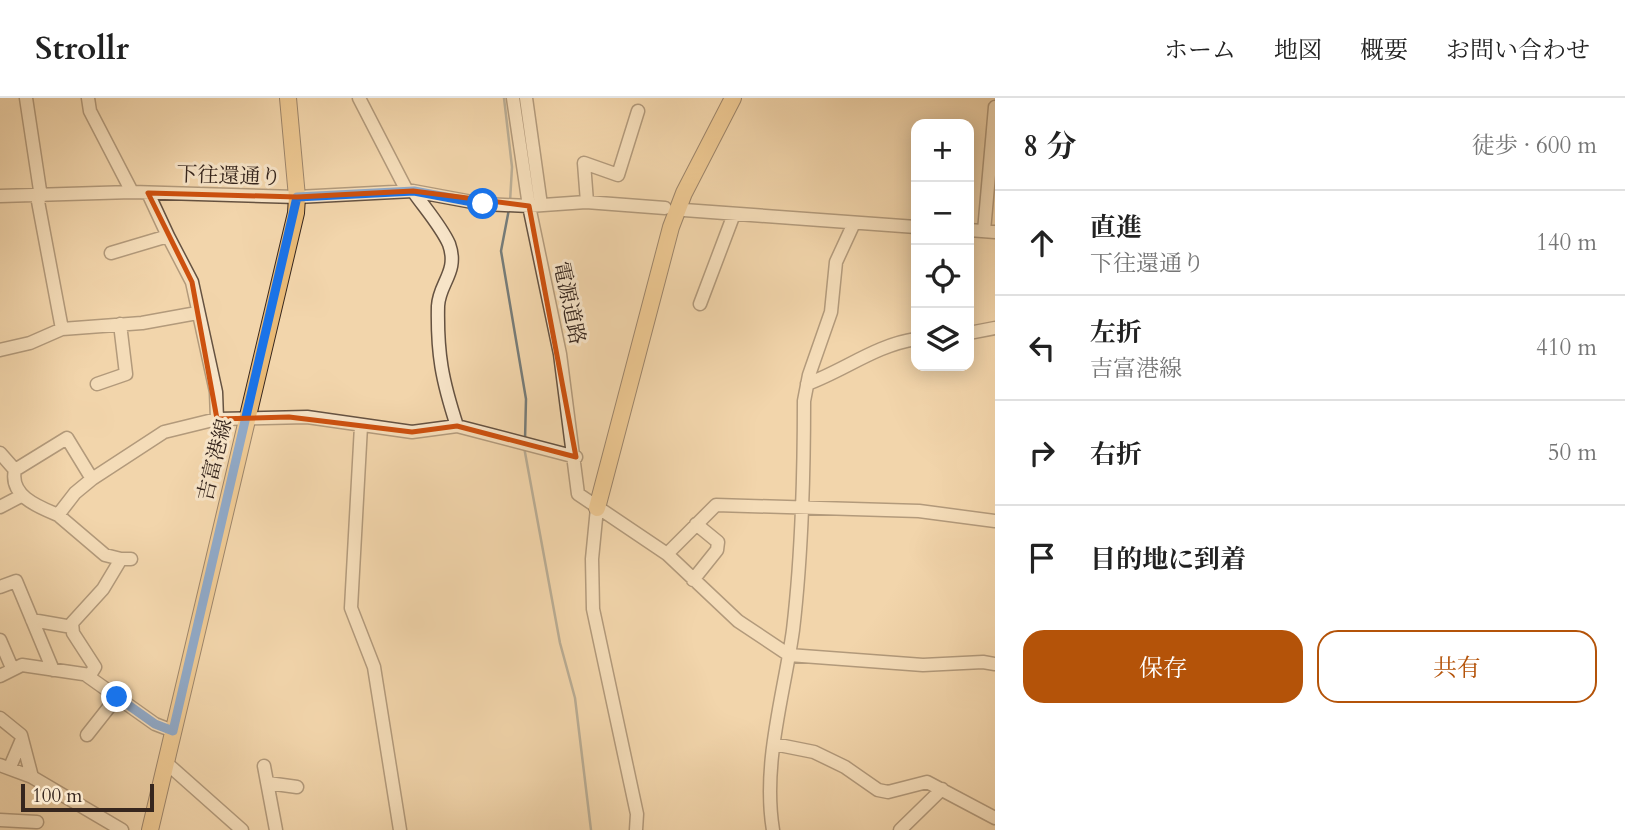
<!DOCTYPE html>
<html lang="ja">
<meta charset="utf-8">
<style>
body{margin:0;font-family:Cardo,"Noto Serif JP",serif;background:#f2f2f2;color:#222}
.controls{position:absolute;right:21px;top:21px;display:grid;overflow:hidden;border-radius:14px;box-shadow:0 4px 18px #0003}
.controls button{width:63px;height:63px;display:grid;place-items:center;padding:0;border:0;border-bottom:2px solid #e0e0e0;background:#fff;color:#222;font:35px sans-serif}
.scale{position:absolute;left:21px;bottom:18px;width:133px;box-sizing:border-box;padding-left:7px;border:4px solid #36261e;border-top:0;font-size:19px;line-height:24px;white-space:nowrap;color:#36261e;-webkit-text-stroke:5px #f7e4c8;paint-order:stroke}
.stop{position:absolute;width:21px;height:21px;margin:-16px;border:5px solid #1a73e8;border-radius:50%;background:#fff}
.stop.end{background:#1a73e8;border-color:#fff;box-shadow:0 2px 7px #0008}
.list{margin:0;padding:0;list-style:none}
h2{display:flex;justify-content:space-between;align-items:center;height:91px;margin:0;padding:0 28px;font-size:30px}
h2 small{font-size:23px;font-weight:400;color:#767676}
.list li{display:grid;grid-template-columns:46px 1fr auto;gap:21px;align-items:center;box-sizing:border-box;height:105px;padding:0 28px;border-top:2px solid #e0e0e0}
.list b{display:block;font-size:26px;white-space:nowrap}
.list p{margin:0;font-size:23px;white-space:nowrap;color:#767676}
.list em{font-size:23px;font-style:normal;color:#767676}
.actions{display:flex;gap:14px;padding:21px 28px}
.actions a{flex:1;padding:16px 0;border:2px solid #b45309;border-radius:21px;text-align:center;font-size:24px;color:#b45309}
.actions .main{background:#b45309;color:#fff}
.icon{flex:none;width:38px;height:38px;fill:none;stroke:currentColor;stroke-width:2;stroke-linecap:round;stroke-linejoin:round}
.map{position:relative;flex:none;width:995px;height:732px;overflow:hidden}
header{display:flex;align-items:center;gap:42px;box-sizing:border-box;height:98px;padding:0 35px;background:#fff;border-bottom:2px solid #e0e0e0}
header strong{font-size:33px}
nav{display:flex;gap:38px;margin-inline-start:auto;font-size:24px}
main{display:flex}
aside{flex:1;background:#fff}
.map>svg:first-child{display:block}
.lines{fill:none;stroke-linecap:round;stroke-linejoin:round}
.stream{stroke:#767c79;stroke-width:2.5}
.minor-casing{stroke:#655241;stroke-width:15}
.major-casing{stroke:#36261e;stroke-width:18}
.minor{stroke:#f7e4c8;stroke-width:12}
.major{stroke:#e9ba76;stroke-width:16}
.route{stroke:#1a73e8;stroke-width:9}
.marked{fill:none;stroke:#cd510f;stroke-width:5;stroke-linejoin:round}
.labels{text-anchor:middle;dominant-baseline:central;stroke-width:6;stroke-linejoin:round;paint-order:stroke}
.street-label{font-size:21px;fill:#36261e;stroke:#f7e4c8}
</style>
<header>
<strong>Strollr</strong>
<nav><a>ホーム</a><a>地図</a><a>概要</a><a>お問い合わせ</a></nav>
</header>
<main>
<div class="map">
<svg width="995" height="732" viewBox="0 0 995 732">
<rect width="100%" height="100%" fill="#f2d5ab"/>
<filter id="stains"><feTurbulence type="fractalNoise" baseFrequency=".00286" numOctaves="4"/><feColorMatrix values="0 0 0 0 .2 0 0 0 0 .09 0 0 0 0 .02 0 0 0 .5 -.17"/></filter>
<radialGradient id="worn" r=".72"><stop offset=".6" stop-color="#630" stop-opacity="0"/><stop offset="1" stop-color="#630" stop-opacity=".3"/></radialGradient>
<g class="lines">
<path class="stream" d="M 504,0 L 512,69 L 510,104
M 509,111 L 501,153 L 526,301 L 525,342
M 524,349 L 560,545 L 575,600 L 591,732"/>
<defs>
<path id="minor" d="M 26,0 L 41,99
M 88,0 L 90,13 L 132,94
M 359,0 L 407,93
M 513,0 L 529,108 L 560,256 L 578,396 L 667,456 L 738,523 L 789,557 L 923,567 L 983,564 L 995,566
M 526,0 L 541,107
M 413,93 C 424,109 441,128 449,146 C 459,174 439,185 438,208 C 437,256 442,282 457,328
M 0,98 L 132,94 L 297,99 L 413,93 L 483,106 L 529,108 L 586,104 L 665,110
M 37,98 L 62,231
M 587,104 L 584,65 L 618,77 L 638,13
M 684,112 L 916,129
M 969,132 L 995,134
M 984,133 L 995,9
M 168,138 L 192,184 L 216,294 L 217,321
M 111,155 L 168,138 L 148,95
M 700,206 L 734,116
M 969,235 L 995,230
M 0,252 L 30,245 L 62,231 L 142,225 L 197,215
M 97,286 L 126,276 L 120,226
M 807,286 C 845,272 876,247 916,241
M 361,328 L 351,510 L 374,569 L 400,732
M 0,355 L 15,372 C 9,398 39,409 58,417 L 75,395 L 92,381 L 164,334 L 217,321 L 307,319 L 412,334 L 457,328 L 576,359
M 15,372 L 67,340 L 92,381
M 0,409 L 21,398
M 597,410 L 592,461 L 593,511 L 637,716 L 636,732
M 58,417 L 105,457 L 121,461
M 667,456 L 716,407 L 919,413 L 995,423
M 693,482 L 717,452 L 718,444 L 696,426
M 0,489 L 16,483 L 53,572
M 32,522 L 72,529
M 0,542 L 12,570
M 86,577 L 155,626 L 173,633
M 0,578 L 22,567 L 90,577 L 95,569 L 73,535 L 72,525 L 103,491 L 121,461 L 131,461
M 0,620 L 21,637 L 32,679
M 87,637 L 117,599
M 774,646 L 814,654 L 845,669 L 878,692 L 888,694 L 927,684 L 995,720
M 0,667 L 32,679 L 122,732
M 165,667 L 171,669 L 242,732
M 264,668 L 276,732
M 10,669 L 22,641
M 268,685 L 297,689
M 0,722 L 37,724
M 773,732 C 762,666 784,597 793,532 C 802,456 804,380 804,303 L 809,277 L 831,214 L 836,164 L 854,125
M 900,732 L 942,691"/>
<path id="major" d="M 597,410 L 671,129 L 684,95 L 733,0
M 150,732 L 296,115 L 297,99 L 288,0"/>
</defs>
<use href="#minor" class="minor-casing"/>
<use href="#major" class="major-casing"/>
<use href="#minor" class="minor"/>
<use href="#major" class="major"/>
</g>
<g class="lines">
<path class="route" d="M 117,599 L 155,626 L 173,633 L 297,99 L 414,93 L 483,106"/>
</g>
<path d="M0 0H995V732H0ZM 413,93 L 529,108 L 576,359 L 457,328 L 412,334 L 289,319 L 217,321 L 192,184 L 148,95 L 297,99 Z" fill="#f2d5ab" fill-opacity=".55" fill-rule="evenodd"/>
<path class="marked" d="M 413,93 L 529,108 L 576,359 L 457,328 L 412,334 L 289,319 L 217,321 L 192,184 L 148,95 L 297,99 Z"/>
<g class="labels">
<g class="street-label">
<text transform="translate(229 78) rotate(2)">下往還通り</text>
<text transform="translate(569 205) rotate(78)">電源道路</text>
<text transform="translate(215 362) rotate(-76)">吉富港線</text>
</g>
</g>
<rect width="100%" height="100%" filter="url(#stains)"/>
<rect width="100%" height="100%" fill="url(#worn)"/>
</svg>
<div class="controls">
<button>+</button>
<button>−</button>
<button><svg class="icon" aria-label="locate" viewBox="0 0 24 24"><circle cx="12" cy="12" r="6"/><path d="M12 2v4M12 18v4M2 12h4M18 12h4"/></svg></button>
<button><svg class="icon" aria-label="layers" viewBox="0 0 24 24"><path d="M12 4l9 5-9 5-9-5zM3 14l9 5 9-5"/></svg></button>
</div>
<div class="scale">100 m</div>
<div class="stop" style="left:483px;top:106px"></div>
<div class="stop end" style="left:117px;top:599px"></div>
</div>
<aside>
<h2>8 分<small>徒歩 · 600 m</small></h2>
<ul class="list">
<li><svg class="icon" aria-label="ahead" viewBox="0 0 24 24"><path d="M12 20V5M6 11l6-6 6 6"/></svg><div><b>直進</b><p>下往還通り</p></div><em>140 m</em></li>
<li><svg class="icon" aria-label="left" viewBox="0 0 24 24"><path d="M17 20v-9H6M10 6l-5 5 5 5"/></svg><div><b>左折</b><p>吉富港線</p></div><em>410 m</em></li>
<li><svg class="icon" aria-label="right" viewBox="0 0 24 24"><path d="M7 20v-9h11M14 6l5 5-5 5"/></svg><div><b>右折</b></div><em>50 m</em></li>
<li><svg class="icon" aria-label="arrive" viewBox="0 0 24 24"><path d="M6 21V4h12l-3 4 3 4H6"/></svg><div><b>目的地に到着</b></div></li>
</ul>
<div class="actions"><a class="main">保存</a><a>共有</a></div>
</aside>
</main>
